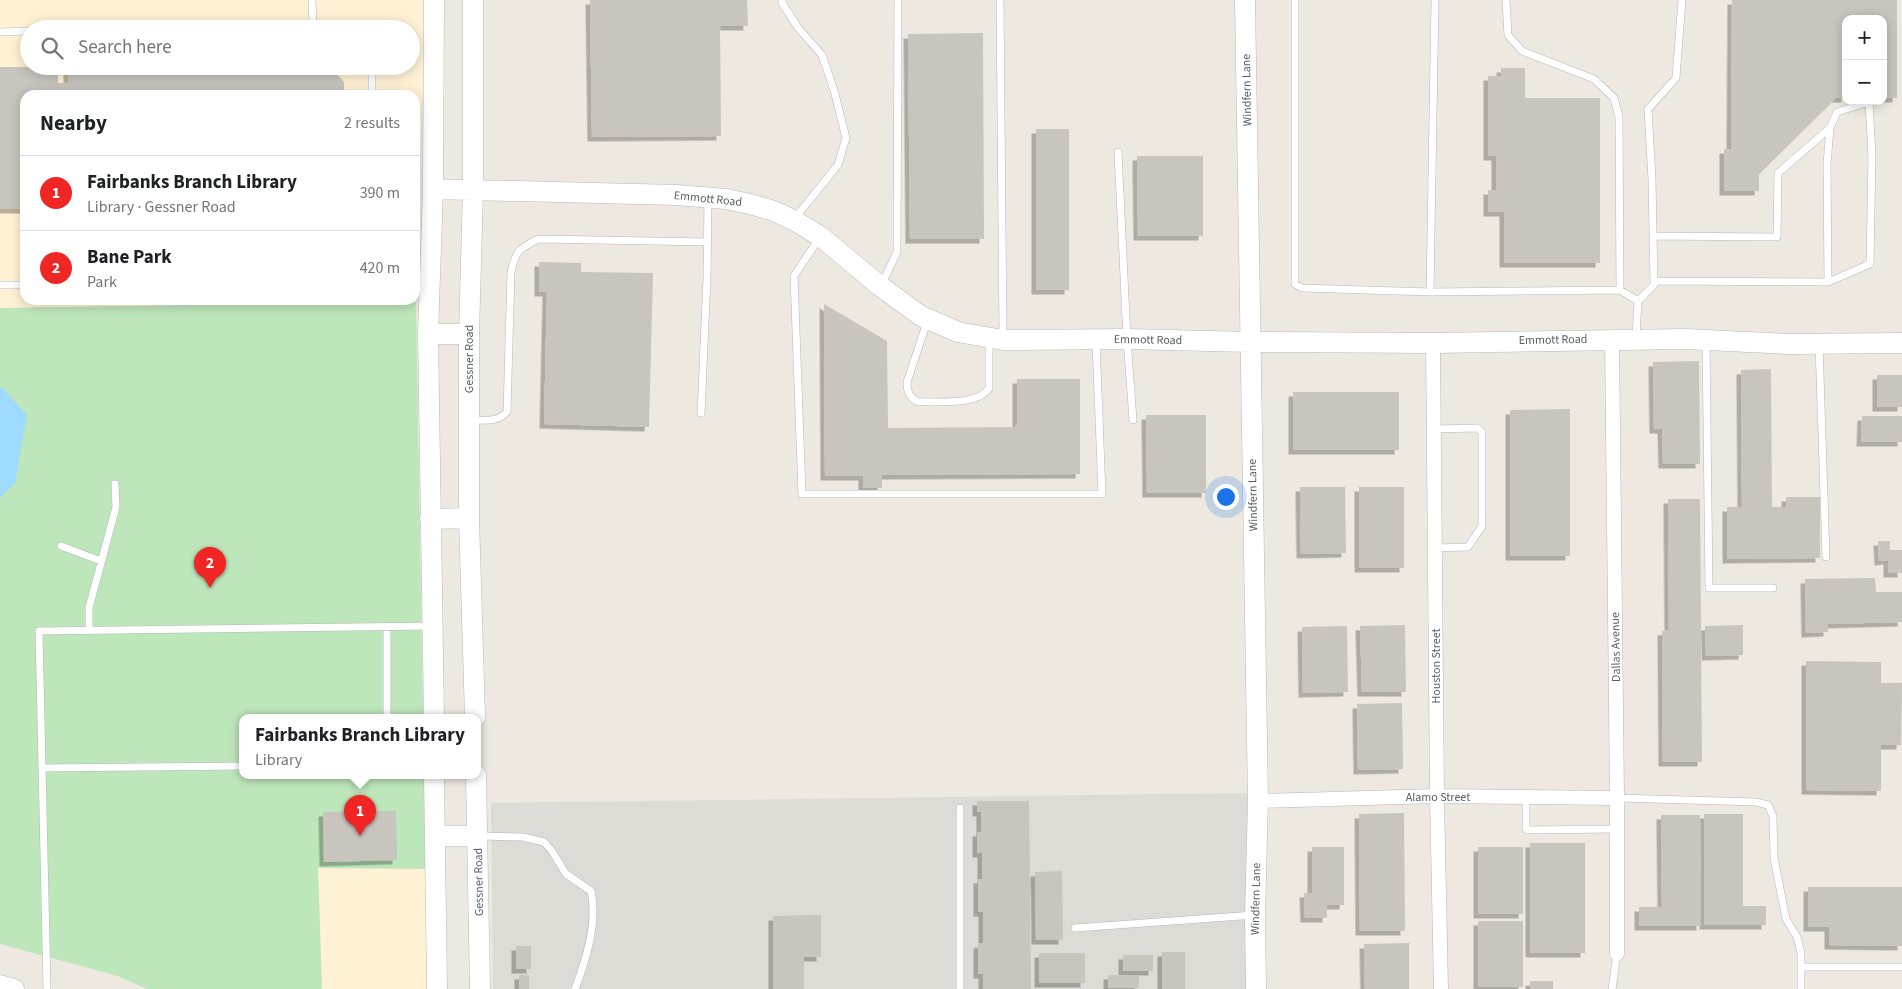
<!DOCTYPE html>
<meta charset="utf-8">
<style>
body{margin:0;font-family:"Source Sans 3",sans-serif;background:#f2f2f2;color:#202124}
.controls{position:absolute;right:15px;top:15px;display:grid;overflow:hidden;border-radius:10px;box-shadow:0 2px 12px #0003}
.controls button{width:45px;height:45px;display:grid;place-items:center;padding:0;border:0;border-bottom:1px solid #e0e0e0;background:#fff;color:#202124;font:25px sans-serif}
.you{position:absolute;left:1225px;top:496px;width:18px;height:18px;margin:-12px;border:4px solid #fff;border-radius:50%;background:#1a73e8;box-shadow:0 0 0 8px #1a73e833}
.badge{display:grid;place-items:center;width:32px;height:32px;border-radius:50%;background:#f02624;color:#fff;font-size:16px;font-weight:700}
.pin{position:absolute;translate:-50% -41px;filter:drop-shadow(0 1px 2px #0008)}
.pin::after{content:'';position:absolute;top:26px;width:18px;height:15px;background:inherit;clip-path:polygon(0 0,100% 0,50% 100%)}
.popup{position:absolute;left:239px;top:714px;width:242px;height:65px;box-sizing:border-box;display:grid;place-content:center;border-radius:10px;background:#fff;filter:drop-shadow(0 1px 4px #0005);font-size:16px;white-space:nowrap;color:#757577}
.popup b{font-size:19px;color:#202124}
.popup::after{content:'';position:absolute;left:50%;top:100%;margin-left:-10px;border:10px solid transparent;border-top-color:#fff}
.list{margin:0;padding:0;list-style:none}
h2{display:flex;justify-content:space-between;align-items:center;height:65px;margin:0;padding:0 20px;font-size:21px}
h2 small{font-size:16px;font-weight:400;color:#757577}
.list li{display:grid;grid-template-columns:32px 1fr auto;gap:15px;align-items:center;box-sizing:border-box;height:75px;padding:0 20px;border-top:1px solid #e0e0e0}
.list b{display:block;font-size:19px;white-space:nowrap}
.list p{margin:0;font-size:16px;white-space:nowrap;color:#757577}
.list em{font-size:16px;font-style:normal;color:#757577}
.icon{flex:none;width:28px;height:28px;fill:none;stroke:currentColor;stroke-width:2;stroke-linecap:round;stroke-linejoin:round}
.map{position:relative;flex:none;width:1902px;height:989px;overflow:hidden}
.search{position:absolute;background:#fff;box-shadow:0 2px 12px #0003;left:20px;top:20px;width:400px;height:55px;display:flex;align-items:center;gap:12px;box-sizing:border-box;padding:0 18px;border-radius:28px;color:#757577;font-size:19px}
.panel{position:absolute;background:#fff;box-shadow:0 2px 12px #0003;left:20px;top:90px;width:400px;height:215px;border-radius:15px}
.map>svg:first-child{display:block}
.commercial{fill:#fff2d4;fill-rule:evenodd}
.industrial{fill:#dddbd5}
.green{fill:#bee6bb}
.water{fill:#9fdbff}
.building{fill:#c8c4be;filter:url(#shadow)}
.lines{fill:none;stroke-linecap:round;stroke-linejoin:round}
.lane-casing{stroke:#b3b7bc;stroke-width:8}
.street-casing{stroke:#b3b7bc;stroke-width:15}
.secondary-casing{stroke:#b4b9be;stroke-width:21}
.lane{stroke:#fff;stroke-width:7}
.street{stroke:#fff;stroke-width:14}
.secondary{stroke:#fff;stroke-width:20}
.labels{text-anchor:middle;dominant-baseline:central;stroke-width:4;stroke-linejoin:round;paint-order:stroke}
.street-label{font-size:12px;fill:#595e62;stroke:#fff}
</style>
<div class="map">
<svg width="1902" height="989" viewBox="0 0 1902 989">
<defs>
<filter id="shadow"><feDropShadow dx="-4.5" dy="4.5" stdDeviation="0" flood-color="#0004"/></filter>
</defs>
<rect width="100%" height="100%" fill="#ede9e0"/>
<path class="commercial" d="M 0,0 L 425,0 L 416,302 L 0,308 ZM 29,29 L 411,29 L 411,66 L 29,66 ZM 25,95 L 415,95 L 415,300 L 25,300 Z
M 318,868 L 425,869 L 428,989 L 322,989 Z"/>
<path class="industrial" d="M 1247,793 L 1249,989 L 493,989 L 491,803 Z"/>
<path class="green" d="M 416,302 L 423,717 L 242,717 L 242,775 L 424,775 L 425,869 L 318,868 L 322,989 L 147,989 L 118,976 L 0,944 L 0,308 Z"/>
<path class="water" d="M 0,386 L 27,415 L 15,483 L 0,498 Z"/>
<path class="building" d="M 590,0 L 747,0 L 748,26 L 720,26 L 721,136 L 592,137 Z
M 1732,0 L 1897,0 L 1897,98 L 1883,98 L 1883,19 L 1846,19 L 1846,98 L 1836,98 L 1759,174 L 1759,191 L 1724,191 L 1724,149 L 1731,149 Z
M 983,33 L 984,239 L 910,239 L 908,34 Z
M 68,66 L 329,66 L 344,82 L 344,95 L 25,95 L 25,209 L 0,209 L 0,67 L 58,67 L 58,83 L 68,83 Z
M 1501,68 L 1525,68 L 1525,98 L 1600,98 L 1600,263 L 1504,263 L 1504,212 L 1488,212 L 1488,190 L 1496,190 L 1496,156 L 1488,156 L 1488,76 L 1501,76 Z
M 1036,129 L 1069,129 L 1069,290 L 1036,290 Z
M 1137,156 L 1203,156 L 1203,236 L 1138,236 Z
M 539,262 L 581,263 L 581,272 L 653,273 L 649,427 L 544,424 L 547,292 L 539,292 Z
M 824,304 L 887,341 L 888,428 L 1015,427 L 1017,424 L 1017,379 L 1080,379 L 1080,474 L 882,475 L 882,488 L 863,488 L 863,476 L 825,476 Z
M 1699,361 L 1700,464 L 1663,464 L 1662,429 L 1654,429 L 1653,362 Z
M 1771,369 L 1772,507 L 1786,507 L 1786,497 L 1820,497 L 1820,558 L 1727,559 L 1727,507 L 1742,507 L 1741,370 Z
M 1877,375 L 1902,375 L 1902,407 L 1877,407 Z
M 1293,392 L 1399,392 L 1399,450 L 1293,450 Z
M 1570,409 L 1570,556 L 1510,556 L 1510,410 Z
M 1146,415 L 1206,415 L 1206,493 L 1147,493 Z
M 1862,416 L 1902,416 L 1902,442 L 1861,442 Z
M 1300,487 L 1345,487 L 1346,553 L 1301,554 Z
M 1359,487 L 1404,487 L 1404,568 L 1359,568 Z
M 1668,499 L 1700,499 L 1702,762 L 1663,762 L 1662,631 L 1669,630 Z
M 1878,541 L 1890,541 L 1890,550 L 1902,550 L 1902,573 L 1888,573 L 1888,560 L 1879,561 Z
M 1875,578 L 1876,592 L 1902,592 L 1902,622 L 1828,624 L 1828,632 L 1806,633 L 1805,579 Z
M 1405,625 L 1406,692 L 1362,692 L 1360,626 Z
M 1743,625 L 1743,655 L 1706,656 L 1705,626 Z
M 1347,626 L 1348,692 L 1303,693 L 1302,627 Z
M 1806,661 L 1881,662 L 1881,683 L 1902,683 L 1901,745 L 1881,745 L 1881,791 L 1806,790 Z
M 1402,703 L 1403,769 L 1358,770 L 1357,704 Z
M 977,801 L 1029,801 L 1031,989 L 983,989 L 983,974 L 978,974 L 978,944 L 983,943 L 983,912 L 978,912 L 978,879 L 982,879 L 982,853 L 977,853 L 977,832 L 981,832 L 981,812 L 977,812 Z
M 396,811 L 397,860 L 324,862 L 323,812 Z
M 1404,813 L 1405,931 L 1360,931 L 1359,814 Z
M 1704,814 L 1743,814 L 1743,906 L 1766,906 L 1766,925 L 1704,925 Z
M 1661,815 L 1700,815 L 1701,926 L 1639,926 L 1639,907 L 1662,907 Z
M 1530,843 L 1585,843 L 1585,953 L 1530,953 Z
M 1312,847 L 1344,847 L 1344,905 L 1327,905 L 1327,918 L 1305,918 L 1304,893 L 1312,893 Z
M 1478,847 L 1523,847 L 1523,914 L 1478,914 Z
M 1062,871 L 1063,940 L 1036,940 L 1035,872 Z
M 1808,887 L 1902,887 L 1902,946 L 1829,945 L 1829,927 L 1808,927 Z
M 821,915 L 821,957 L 804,957 L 804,989 L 773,989 L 773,916 Z
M 1478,921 L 1523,921 L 1523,987 L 1478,987 Z
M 1409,943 L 1409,989 L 1365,989 L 1364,944 Z
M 516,946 L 531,946 L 531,969 L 516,969 Z
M 1162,952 L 1185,952 L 1185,989 L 1162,989 Z
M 1039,953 L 1085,953 L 1085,983 L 1039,983 Z
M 1123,955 L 1153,955 L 1153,971 L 1123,971 Z
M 519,975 L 529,975 L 529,989 L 519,989 Z
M 1108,975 L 1139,975 L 1139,988 L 1108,988 Z
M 1530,981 L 1553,981 L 1553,989 L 1530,989 Z"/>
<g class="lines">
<defs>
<path id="lane" d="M 312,0 L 313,26 L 356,26 L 365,29
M 782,0 L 782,3 L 799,29 L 822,55 L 834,90 L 846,138 L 838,165 L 795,218
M 1000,0 L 1003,337
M 1295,0 L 1295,284 L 1302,288 L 1430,292 L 1620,290 L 1638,301
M 1506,0 L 1508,35 L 1522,51 L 1594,79 L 1614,98 L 1619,117 L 1620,290
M 173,29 L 313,26
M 0,32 L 29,31
M 372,66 L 372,95
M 1118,152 L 1127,339 L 1133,420
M 1653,236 L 1777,237 L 1778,173 L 1830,128
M 820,237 L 794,276 L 802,494 L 1102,494 L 1096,341
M 1654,281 L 1828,282 L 1827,164 L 1830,128 L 1837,112 L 1869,102 L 1872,156 L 1870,264 L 1828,282
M 0,285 L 25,285
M 881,286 L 897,252 L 898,0
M 1430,292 L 1435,0
M 928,319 L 907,382 C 907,392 909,397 918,402 C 937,401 978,406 989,388 L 989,338
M 1636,338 L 1638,301 L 1654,285 L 1652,179 L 1648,109 L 1676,78 L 1682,0
M 1706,340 L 1709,588 L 1773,588
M 1819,344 L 1826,557
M 701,413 L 707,278 L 708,198
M 470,420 C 483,420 497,423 507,412 L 511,272 C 516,250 519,249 538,239 L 708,242
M 1434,429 L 1477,428 L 1482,432 L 1482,526 L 1468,547 L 1435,548
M 61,546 L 101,561
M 387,627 L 387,717
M 89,630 L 89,608 L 116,507 L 115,484
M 42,768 L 242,766
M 1526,797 L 1526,829 L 1528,830 L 1617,829
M 1617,798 L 1756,802 L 1768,805 L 1773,816 L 1774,858 L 1786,919 L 1797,937 L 1801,953 L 1801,989
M 960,808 L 960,989
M 479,836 L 523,837 L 544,842 L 552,851 L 566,874 L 591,891 C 598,922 586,960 575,989
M 1075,928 L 1255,915
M 1801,967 L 1902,967
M 47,989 L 39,631 L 431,626
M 1612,989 L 1617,954"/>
<path id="street" d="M 1612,339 L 1617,798 L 1617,954
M 1433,343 L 1437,796 L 1441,989
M 1258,801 L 1437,796 L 1617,798"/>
<path id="secondary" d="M 473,0 L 473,190 L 469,334 L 469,518 L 475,717
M 1245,0 L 1258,801 L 1255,915 L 1256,989
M 433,189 L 676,195 L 726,199 L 750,204 L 774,211 L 795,221 L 820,236 L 880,286 L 921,316 L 958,332 L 1003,340 L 1127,339 L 1251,342 L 1433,343 L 1685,339 L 1788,344 L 1902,343
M 428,334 L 469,334
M 430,519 L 469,518
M 434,717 L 428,334 L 433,189 L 434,0
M 434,775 L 437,989
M 476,775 L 480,989
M 435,836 L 478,836
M 0,985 L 14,989"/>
</defs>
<use href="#lane" class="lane-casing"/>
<use href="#street" class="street-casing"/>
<use href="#secondary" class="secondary-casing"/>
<use href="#lane" class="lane"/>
<use href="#street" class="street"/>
<use href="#secondary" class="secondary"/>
</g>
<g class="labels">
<g class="street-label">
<text transform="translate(1247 90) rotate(-91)">Windfern Lane</text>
<text transform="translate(708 199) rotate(6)">Emmott Road</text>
<text transform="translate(1148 340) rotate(1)">Emmott Road</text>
<text transform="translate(1553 340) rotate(-1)">Emmott Road</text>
<text transform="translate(469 359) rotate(-90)">Gessner Road</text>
<text transform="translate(1253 495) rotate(-91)">Windfern Lane</text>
<text transform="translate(1616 647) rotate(-91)">Dallas Avenue</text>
<text transform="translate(1436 666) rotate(-90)">Houston Street</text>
<text x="1438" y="797">Alamo Street</text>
<text transform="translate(479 882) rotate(-91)">Gessner Road</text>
<text transform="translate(1256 899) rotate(-89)">Windfern Lane</text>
</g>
</g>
</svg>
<div class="controls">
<button>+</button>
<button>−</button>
</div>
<div class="you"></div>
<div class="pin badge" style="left:360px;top:836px">1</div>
<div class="popup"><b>Fairbanks Branch Library</b>Library</div>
<div class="pin badge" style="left:210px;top:588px">2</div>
<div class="search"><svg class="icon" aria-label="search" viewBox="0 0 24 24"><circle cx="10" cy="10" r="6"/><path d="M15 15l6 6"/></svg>Search here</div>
<section class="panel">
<h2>Nearby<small>2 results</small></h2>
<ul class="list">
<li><span class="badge">1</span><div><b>Fairbanks Branch Library</b><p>Library · Gessner Road</p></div><em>390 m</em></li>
<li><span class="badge">2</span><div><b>Bane Park</b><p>Park</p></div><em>420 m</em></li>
</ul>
</section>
</div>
